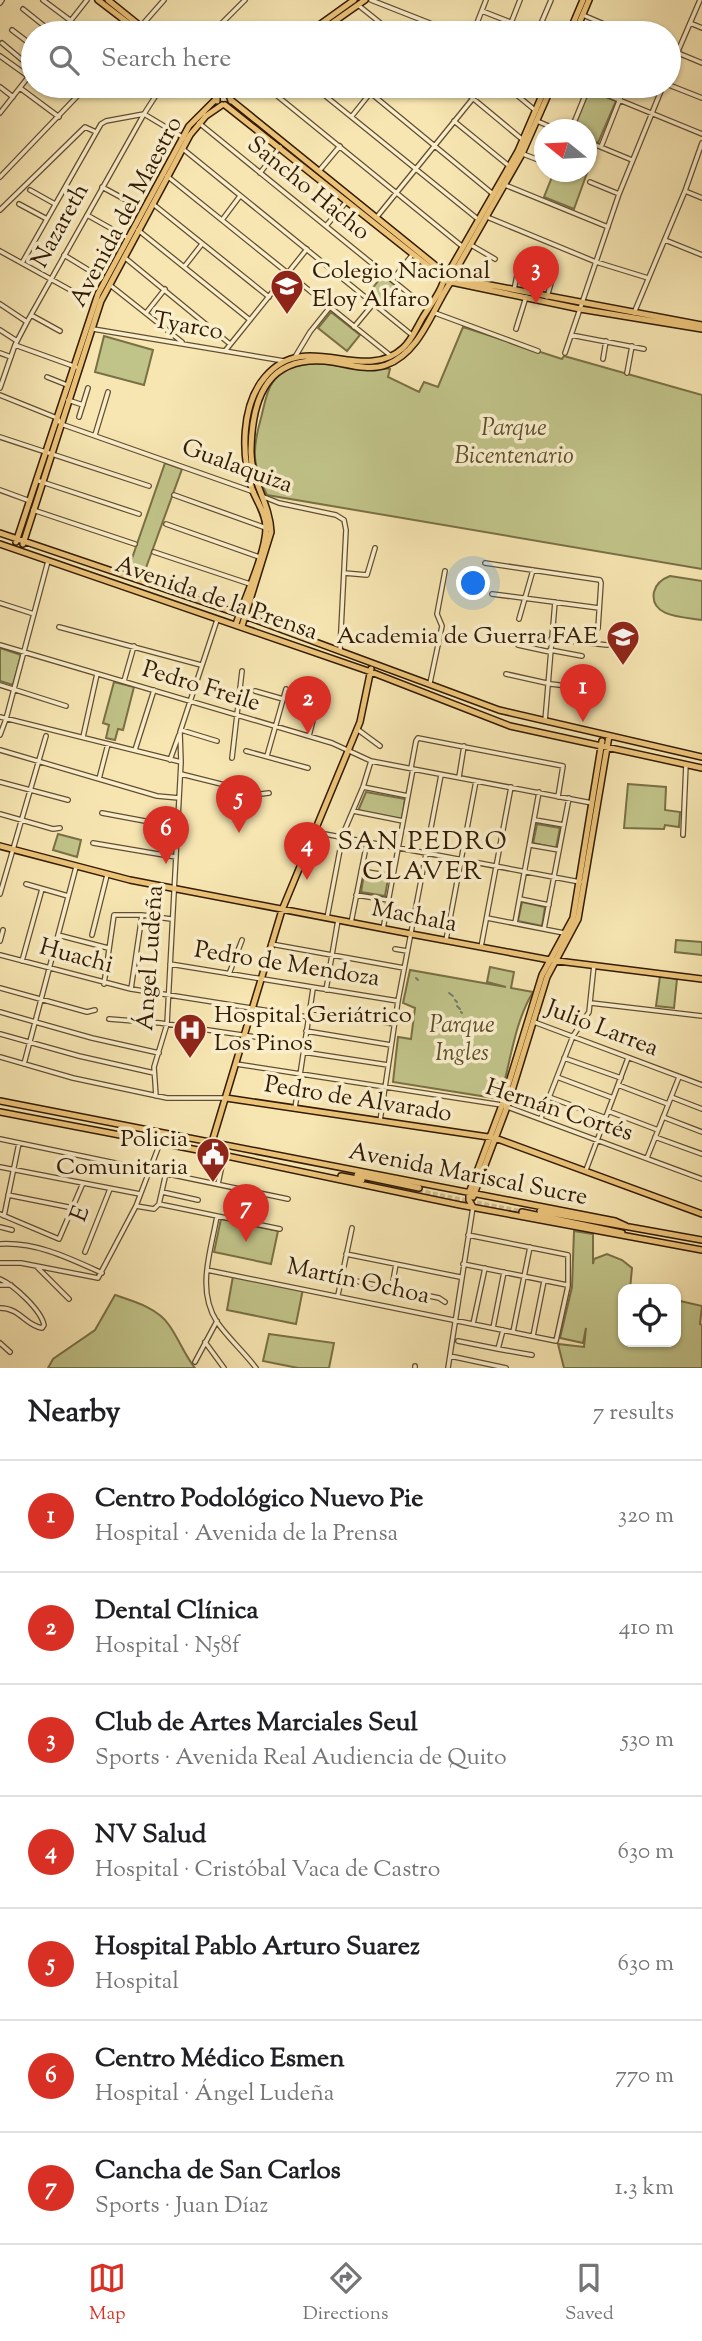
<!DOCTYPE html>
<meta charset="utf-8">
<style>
body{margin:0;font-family:"Sorts Mill Goudy",serif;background:#f2f2f2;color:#202124}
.controls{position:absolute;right:21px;bottom:21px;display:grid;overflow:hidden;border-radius:14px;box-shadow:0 2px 5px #0004}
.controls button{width:63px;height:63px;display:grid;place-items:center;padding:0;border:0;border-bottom:2px solid #e0e0e0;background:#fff;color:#202124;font:35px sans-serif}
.compass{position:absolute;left:534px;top:119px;width:63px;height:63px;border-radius:50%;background:#fff;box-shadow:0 2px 5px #0004;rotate:288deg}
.you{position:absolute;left:474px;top:584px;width:24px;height:24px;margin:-18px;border:5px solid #fff;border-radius:50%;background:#1a73e8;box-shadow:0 0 0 10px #1a73e833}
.badge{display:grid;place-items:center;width:46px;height:46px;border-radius:50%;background:#d93025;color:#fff;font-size:23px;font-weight:700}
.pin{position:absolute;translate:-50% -58px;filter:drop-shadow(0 2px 4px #0008)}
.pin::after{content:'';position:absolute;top:37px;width:24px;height:21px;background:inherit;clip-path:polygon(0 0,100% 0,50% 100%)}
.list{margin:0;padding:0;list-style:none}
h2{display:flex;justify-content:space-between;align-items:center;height:91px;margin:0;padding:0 28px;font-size:30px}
h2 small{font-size:23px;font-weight:400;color:#757577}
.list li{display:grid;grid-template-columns:46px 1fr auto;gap:21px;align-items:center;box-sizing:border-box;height:112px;padding:0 28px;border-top:2px solid #e0e0e0}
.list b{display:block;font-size:26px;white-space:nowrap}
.list p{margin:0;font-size:23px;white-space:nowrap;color:#757577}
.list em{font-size:23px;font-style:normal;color:#757577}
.icon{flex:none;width:38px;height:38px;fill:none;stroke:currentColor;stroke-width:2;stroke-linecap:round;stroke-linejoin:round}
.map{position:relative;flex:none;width:702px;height:1368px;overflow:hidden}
.search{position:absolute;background:#fff;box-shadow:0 2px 5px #0004;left:21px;right:21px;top:21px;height:77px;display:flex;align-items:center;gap:18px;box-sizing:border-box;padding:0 24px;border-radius:38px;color:#757577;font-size:26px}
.sheet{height:875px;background:#fff}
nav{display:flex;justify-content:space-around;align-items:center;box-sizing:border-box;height:98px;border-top:2px solid #e0e0e0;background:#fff;font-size:19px;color:#757577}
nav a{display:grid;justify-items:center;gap:4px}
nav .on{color:#d93025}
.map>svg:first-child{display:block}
.green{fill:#c1c489;stroke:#7a7046;stroke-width:2}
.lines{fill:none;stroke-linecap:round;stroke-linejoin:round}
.stream{stroke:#737d6e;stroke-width:2}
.major-tunnel{stroke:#d0bd8f;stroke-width:5;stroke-dasharray:5 2.5;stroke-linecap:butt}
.minor-casing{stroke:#634e30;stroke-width:6}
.major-casing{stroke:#321b04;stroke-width:8}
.minor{stroke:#faefcd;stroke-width:3.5}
.major{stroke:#ecc379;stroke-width:5}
.labels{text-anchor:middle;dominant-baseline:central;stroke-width:7;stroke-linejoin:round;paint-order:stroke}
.street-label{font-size:24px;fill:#321b04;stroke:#faefcd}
.poi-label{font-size:24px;fill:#321b04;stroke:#faefcd;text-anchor:start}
.park-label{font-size:24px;font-style:italic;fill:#5d4e2c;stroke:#faefcd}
.neighbourhood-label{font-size:26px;letter-spacing:2px;fill:#321b04;stroke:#faefcd}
</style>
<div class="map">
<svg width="702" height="1368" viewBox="0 0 702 1368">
<rect width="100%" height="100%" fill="#f7e6b2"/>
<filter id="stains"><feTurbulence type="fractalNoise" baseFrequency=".00286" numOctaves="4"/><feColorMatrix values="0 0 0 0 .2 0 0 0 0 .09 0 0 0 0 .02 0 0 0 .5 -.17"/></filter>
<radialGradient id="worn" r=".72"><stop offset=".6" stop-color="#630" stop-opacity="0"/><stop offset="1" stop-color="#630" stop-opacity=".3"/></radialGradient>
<path class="green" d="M 589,90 L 616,101 L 598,143 L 587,138 L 586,130 L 573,130 Z
M 587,144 L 596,148 L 574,209 L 544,197 L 554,172 L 586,172 Z
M 383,275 L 398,288 L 381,307 L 367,295 Z
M 331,312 L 360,335 L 347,351 L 318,328 Z
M 463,327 L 562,359 L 564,356 L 702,395 L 702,569 L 267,495 C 252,465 252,450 261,418 C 264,407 266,391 273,382 C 295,351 339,367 369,370 C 376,370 383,367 390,369 L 388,377 L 419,392 L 424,382 L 438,387 Z
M 104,336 L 153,350 L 144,385 L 95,372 Z
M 165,463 L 182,469 L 143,576 L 128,570 Z
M 670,576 L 702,581 L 702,620 C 686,617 649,618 654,592 C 656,583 662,579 670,576 Z
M 0,648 L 21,655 L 13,685 L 0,681 Z
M 114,682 L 134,687 L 123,730 L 118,729 L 115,740 L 106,738 L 109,725 L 103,723 Z
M 628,784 L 666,787 L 665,810 L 680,812 L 679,827 L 665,825 L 664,829 L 624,828 Z
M 366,792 L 405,799 L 402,819 L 358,811 Z
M 537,824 L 560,828 L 556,848 L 533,843 Z
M 58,834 L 81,840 L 77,857 L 53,850 Z
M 364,874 L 388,879 L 385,896 L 361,892 Z
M 522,902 L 545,907 L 542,926 L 518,921 Z
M 676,940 L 702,942 L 702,955 L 675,952 Z
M 490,967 L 514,972 L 511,988 L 533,992 C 514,1023 510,1065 500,1099 L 393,1082 L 398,1037 L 411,1039 L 415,1008 L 403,1003 L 410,970 L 506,987 L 487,982 Z
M 660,976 L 677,979 L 674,1008 L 656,1006 Z
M 221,1219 L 278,1231 L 271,1264 L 214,1252 Z
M 574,1231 L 593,1234 L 593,1264 L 594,1259 L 607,1254 L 622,1260 L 632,1268 L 630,1289 L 623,1289 L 623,1342 L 676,1342 L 676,1300 L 702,1306 L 700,1324 L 702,1325 L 702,1368 L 564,1368 L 558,1344 L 584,1347 L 586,1328 L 583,1343 L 560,1338 L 572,1287 Z
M 233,1276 L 303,1289 L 296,1324 L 227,1310 Z
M 115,1295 C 133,1301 158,1308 169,1325 C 179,1339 184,1354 195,1368 L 48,1368 L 53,1359 L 95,1330 Z
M 269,1334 L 334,1343 L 329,1368 L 298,1368 L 263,1361 Z"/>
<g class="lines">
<path class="stream" d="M 416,978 L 418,980
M 449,993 L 453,996
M 455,1000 L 457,1002
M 457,1006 L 460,1009
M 461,1012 L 462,1013"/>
<path class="major-tunnel" d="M 418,1191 L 522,1212"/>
<defs>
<path id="minor" d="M 43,0 L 71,21
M 371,0 L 455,33
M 0,3 L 2,0
M 358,5 L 393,33
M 23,9 L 53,33
M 482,11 L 538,33
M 583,15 L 625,33
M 332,23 L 344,33
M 511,23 L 520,0
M 690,23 L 702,28
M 12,30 L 33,46
M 61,33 L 87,0
M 135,33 L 164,0
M 212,33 L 245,0
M 417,33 L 426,22
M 473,33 L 486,0
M 537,33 L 551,0
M 2,43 L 33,69
M 678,53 L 702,63
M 0,56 L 28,76
M 669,72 L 700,0
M 669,85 L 702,98
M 265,86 L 463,247
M 313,86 L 479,220
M 362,86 L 493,194
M 458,86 L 523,140
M 506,86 L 536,111
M 585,86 L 702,134
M 0,87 L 13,97
M 20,88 L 59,117
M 0,113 L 33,71
M 144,114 L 184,138
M 352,116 L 376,86
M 454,121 L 509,166
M 537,121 L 558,130
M 199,123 L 428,309
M 571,130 L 589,86
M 586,141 L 632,160
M 601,147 L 625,86
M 183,149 L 412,335
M 523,154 L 544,162
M 319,171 L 340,146
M 260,173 L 280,147
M 167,176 L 391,356
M 0,177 L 87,86
M 590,182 L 619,194
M 505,185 L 608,227
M 102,187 L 126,200
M 30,190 L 55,204
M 685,191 L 702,198
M 19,204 L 47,219
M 153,204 L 269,297
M 0,210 L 85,127 L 96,132
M 87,215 L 128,238
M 487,217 L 596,262 L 648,278
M 376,218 L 483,86
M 222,220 L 240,196
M 326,226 L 347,201
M 138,230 L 250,320
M 665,240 L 702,255
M 471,245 L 495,259
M 0,251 L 74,292
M 64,255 L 87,269
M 124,257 L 230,344
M 22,263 L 101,124 L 106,121 L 144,114
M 184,267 L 202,244
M 393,279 L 413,254
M 110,285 L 182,342
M 514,290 L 519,265
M 547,297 L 554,273
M 0,304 L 27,322
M 146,313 L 165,289
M 435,313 L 538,351
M 634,313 L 685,191 L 702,143
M 31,315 L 60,331
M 354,327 L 374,303
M 93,329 L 284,361
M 516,329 L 526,297
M 0,330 L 17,341
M 571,335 L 644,349
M 15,345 L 76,367
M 225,351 L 307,249
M 0,353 L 11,357
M 565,353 L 619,194 L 663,86
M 295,357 L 310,332 L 330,307
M 603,359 L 606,341
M 627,373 L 632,346
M 47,377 L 67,385
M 0,388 L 15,345 L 27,322 L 144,114 L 162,86
M 0,395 L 57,418 L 61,424 L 254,492
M 68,400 L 83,405
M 79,417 L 88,388
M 95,435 L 108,392
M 0,437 L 149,486
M 36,480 L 139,514
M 0,490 L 30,501
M 174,495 L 266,528
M 264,497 L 279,503 L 336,515 L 344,520 L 346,530 L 340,650
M 33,510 L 135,544
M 166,524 L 262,558
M 154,552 L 250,584
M 485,563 L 600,580 L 601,583 L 598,628
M 344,573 L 367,575 L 375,548
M 492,594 L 599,608
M 0,603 L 34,614
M 519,619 L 533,570
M 59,627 L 201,665
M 551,639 L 607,645
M 0,645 L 332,743 L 371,761 L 592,803
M 518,645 L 550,652
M 550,650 L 582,656
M 506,674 L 551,684 L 591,689 L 594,691 L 594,696 L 586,697 L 582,689
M 124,681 L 134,646
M 430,683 L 442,626 L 437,614 L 445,571
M 0,685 L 66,706
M 255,691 L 283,699
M 0,717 L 181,762
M 545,721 L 555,602
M 357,729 L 380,746
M 181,730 L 217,741
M 0,735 L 6,719 L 48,561
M 309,736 L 316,708
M 83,737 L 97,674
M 0,750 L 157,796 L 179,798
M 135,750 L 154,690
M 246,751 L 308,768
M 267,756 L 286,689
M 232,758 L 242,671
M 170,760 L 179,735
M 411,768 L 416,741 L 418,738 L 563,766 L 558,797
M 181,774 L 261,794 L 269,793
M 459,777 L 464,746
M 99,779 L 108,744
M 0,782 L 68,800
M 363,787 L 408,796
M 353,811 L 403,821
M 102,813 L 177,827
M 0,814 L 53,829 L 60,828
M 535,820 L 564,825
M 314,832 L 580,882
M 683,835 L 686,764
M 93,843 L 176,857
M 530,845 L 559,850
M 361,871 L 392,876
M 26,884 L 68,896
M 0,894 L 46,736
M 356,895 L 388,900
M 520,899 L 549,905
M 327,918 L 343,834 L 363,787 L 371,761
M 487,918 L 564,933
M 351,923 L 367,842
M 515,923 L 539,792
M 383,929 L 413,769
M 544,929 L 569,798
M 58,935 L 108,948
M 92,935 L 107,875
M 446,940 L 476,781
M 0,941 L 3,930
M 271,944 L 404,968
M 481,947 L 511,787
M 395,949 L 407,951
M 0,955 L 131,989 L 308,1017
M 22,961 L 42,889
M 170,964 L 398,1001
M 229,974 L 242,940
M 104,984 L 114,915 L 142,915 L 171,919
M 0,988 L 87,1012 L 95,1010
M 131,989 L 142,915
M 326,990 L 338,920
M 591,1003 L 702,1016
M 310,1009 L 394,1024
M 0,1012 L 92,1038 L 159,1053
M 109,1019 L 160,1023 L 304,1044
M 534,1022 L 702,1085
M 306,1031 L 391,1045
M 0,1034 L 79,1056 L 154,1073
M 303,1052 L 388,1065
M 0,1057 L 73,1078 L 167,1098 L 226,1098
M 564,1058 L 621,1078
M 24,1064 L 76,867
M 236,1064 L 502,1105 L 702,1179
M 557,1077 L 613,1098
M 618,1085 L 668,1104
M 156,1096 L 154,1067 L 167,1024 L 181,762 L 180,732 L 217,620
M 549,1097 L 606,1118
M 671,1097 L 702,1109
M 295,1108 L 313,989
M 608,1111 L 658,1130
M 663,1117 L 702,1132
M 541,1118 L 573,1036 L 589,1012 L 594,965
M 380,1121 L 398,1001 L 441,775
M 655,1137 L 702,1154
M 0,1139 L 288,1199
M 647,1158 L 679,1077
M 0,1167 L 140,1194
M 586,1170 L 628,1058
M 218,1184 L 224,1156
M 162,1192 L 198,1200
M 8,1195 L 73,1208
M 159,1204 L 166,1173
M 136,1206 L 154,1209 L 159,1204 L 280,1229
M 0,1214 L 59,1239 L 83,1183
M 4,1216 L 19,1143
M 217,1216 C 211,1251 196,1289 217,1322 C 228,1338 244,1352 256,1368
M 253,1223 L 258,1193
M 0,1227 L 12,1230
M 0,1244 C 37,1242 69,1258 102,1273
M 85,1252 L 110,1189
M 346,1254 L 460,1277
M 0,1263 L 21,1263 L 98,1278 L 136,1206 L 160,1143
M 463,1264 L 567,1285
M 37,1267 L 69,1299
M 207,1270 L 556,1341 L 568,1286 L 568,1255 L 468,1235
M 341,1278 L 439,1298 L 445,1302
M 0,1279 C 14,1285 41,1310 44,1325 L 42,1328 C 25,1325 20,1308 0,1308
M 0,1285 L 11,1285
M 392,1287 L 396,1264
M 338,1295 L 352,1228
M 473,1324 L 485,1268
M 493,1328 L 504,1272
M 503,1330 L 498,1349 L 532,1355
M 513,1332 L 530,1247
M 533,1336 L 544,1281
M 458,1341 L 498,1349
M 205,1342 L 224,1368
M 0,1343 L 10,1352
M 450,1356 L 506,1368
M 195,1362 L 217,1321
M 415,1368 L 415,1366
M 448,1368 L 473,1207"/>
<path id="major" d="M 98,0 L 141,33
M 108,0 L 149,33
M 308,33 L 354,0
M 318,33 L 365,0
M 569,33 L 583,0
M 575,33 L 589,0
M 204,86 L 216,98
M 213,86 L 228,92 L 231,101
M 231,96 L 246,86
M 231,100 L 446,274
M 217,101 L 217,95 L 223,90
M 225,105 L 443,278
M 448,273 L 518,151 L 546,86
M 453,275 L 522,154 L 552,86
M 453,278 L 702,325
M 451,282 L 580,309 L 702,329
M 0,533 L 245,616 L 499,710 L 702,757
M 16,542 L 98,294 L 189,126 L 216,99
M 0,544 L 371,672 L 510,726 L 702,768
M 23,544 L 101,301 L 190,135 L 206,116 L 222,105
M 236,624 C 244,600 266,552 266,528 C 266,514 257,502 252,489 C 241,455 241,405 265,377 C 306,328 363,385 403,348 C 412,340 417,327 423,317 C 431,304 443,289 445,275 L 448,273 L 453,275 L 451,282 L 444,280
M 242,626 L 271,532 C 270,503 250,480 251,450 C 252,395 269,353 333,362 C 350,365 370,371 386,365 C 420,353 432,310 450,283
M 0,846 L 130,880 L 411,934 L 550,960 L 702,979
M 226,1098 L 495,1138 L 702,1214
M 0,1101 L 615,1221 L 626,1226
M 0,1112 L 203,1151 L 460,1205 L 702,1250
M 212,1142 L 282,910 L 360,722 L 371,669
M 357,1175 L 419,1188
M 341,1176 L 362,1180
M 473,1197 L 507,1107 L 547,977 L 578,919 L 609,736
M 473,1207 L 469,1200 L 469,1193 L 502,1105 L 542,975 L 573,918 L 602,741
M 540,1211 L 702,1240
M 522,1212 L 622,1233"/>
</defs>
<use href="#minor" class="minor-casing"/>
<use href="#major" class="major-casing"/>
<use href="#minor" class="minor"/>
<use href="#major" class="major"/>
</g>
<defs>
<symbol id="university-pin" viewBox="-11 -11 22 30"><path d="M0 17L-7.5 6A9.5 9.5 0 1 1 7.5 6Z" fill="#8f2418" stroke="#faefcd"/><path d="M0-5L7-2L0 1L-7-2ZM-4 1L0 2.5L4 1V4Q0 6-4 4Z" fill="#fff"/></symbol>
<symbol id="hospital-pin" viewBox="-11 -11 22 30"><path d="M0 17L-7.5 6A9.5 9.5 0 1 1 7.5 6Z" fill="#8f2418" stroke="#faefcd"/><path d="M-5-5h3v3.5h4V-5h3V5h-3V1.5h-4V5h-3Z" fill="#fff"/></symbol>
<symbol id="civic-pin" viewBox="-11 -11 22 30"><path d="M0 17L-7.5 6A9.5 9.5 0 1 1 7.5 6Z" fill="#8f2418" stroke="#faefcd"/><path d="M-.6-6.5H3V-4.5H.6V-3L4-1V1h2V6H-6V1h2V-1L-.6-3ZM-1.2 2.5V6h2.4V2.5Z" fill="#fff"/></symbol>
</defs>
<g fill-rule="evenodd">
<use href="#university-pin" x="268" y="267" width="38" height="52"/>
<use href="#university-pin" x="604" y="618" width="38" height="52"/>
<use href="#hospital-pin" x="171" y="1011" width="38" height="52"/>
<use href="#civic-pin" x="194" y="1135" width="38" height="52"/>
</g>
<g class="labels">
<g class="street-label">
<text transform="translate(308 189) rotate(39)">Sancho Hacho</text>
<text transform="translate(127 212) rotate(-62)">Avenida del Maestro</text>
<text transform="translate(61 226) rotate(-61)">Nazareth</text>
<text transform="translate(188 327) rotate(10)">Tyarco</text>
<text transform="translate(237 467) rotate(20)">Gualaquiza</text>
<text transform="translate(216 599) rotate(19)">Avenida de la Prensa</text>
<text transform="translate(201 687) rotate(17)">Pedro Freile</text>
<text transform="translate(414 917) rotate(11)">Machala</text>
<text transform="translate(76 957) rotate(15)">Huachi</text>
<text transform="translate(151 958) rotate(-86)">Ángel Ludeña</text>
<text transform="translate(287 965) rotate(9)">Pedro de Mendoza</text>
<text transform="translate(602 1029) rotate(21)">Julio Larrea</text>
<text transform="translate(358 1100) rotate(9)">Pedro de Alvarado</text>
<text transform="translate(559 1111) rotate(18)">Hernán Cortés</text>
<text transform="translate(468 1175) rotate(11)">Avenida Mariscal Sucre</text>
<text transform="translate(81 1214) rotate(-69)">E</text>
<text transform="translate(358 1282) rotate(12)">Martín Ochoa</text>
</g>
<g class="poi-label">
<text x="312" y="272">Colegio Nacional<tspan x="312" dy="28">Eloy Alfaro</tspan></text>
<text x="598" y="637" text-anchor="end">Academia de Guerra FAE</text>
<text x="214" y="1016">Hospital Geriátrico<tspan x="214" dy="28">Los Pinos</tspan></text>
<text x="188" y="1140" text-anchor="end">Policia<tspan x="188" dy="28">Comunitaria</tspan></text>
</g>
<g class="park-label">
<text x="514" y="429">Parque<tspan x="514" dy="28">Bicentenario</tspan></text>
<text x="462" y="1026">Parque<tspan x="462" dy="28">Ingles</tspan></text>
</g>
<g class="neighbourhood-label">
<text x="423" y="842">SAN PEDRO<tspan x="423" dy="30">CLAVER</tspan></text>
</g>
</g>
<rect width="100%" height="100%" filter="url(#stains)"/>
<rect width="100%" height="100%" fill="url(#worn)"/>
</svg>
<div class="controls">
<button><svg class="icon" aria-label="locate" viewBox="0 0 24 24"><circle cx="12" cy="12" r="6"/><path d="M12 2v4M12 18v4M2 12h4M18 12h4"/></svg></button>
</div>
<svg class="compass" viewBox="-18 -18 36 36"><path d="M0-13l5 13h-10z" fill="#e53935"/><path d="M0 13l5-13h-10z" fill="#757577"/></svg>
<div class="you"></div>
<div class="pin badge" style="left:583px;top:722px">1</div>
<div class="pin badge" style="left:308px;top:734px">2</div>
<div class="pin badge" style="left:536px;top:304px">3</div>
<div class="pin badge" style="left:307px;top:880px">4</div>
<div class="pin badge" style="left:239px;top:833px">5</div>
<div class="pin badge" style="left:166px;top:864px">6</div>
<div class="pin badge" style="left:246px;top:1242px">7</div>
<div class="search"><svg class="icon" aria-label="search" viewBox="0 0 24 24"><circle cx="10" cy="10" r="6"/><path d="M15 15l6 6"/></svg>Search here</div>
</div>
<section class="sheet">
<h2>Nearby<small>7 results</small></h2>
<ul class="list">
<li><span class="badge">1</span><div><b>Centro Podológico Nuevo Pie</b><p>Hospital · Avenida de la Prensa</p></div><em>320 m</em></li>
<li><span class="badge">2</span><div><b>Dental Clínica</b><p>Hospital · N58f</p></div><em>410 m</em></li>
<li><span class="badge">3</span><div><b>Club de Artes Marciales Seul</b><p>Sports · Avenida Real Audiencia de Quito</p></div><em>530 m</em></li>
<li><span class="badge">4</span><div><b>NV Salud</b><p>Hospital · Cristóbal Vaca de Castro</p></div><em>630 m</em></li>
<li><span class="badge">5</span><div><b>Hospital Pablo Arturo Suarez</b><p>Hospital</p></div><em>630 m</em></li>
<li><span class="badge">6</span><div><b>Centro Médico Esmen</b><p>Hospital · Ángel Ludeña</p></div><em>770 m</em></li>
<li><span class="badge">7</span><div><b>Cancha de San Carlos</b><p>Sports · Juan Díaz</p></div><em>1.3 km</em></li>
</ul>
</section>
<nav>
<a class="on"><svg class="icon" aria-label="map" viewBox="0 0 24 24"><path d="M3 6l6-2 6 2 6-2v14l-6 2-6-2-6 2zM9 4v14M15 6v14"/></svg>Map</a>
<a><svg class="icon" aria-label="directions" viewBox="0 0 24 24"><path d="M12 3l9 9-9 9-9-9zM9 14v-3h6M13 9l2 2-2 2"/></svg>Directions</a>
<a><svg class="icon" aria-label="saved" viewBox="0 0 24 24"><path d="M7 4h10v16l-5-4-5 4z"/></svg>Saved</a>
</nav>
